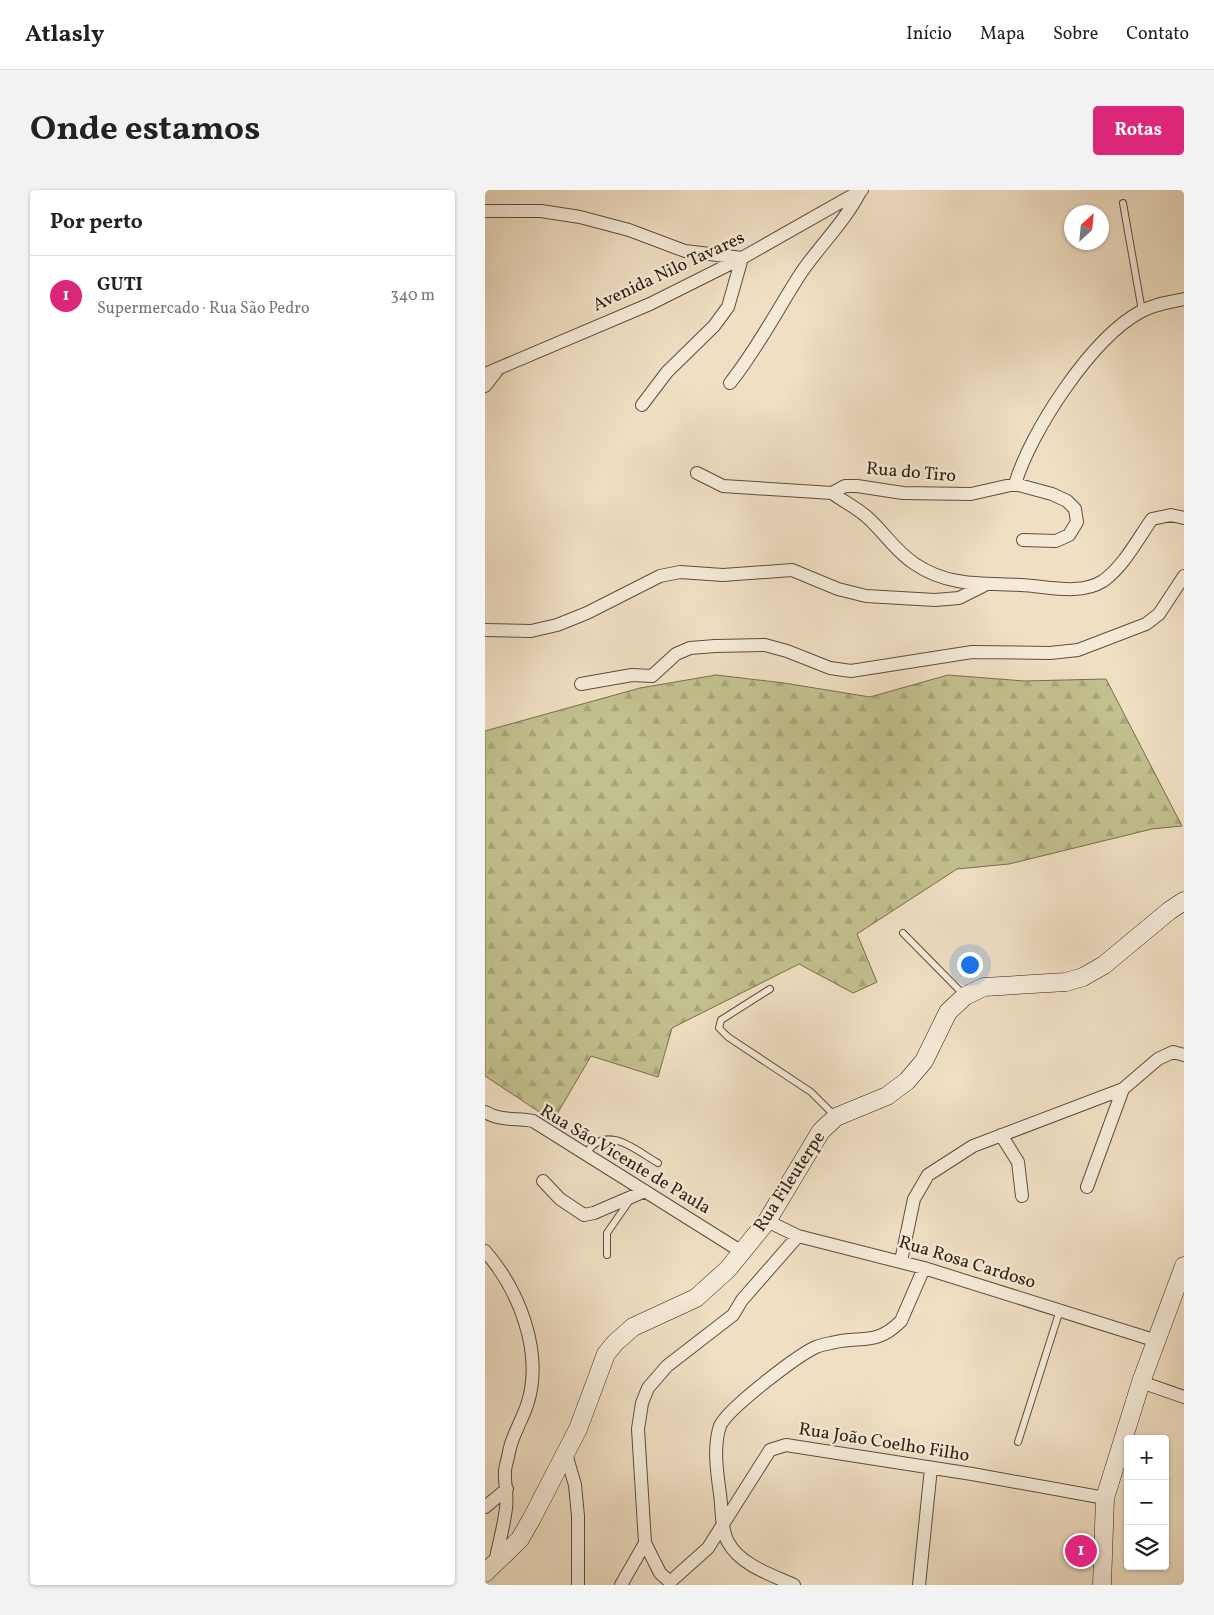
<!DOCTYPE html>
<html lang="pt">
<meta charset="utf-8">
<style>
body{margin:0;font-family:Vollkorn,serif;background:#f2f2f2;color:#222}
.controls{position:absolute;right:15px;bottom:15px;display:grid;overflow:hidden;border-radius:5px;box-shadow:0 1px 4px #0004}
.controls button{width:45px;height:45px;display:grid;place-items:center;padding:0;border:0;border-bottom:1px solid #e0e0e0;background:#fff;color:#222;font:25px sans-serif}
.compass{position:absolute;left:579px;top:15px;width:45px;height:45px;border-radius:50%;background:#fff;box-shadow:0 1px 4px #0004;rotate:27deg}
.you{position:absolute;left:484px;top:774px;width:18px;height:18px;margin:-12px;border:4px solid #fff;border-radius:50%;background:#1a73e8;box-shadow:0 0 0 8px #1a73e833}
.badge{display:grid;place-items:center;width:32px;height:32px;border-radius:50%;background:#db2777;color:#fff;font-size:16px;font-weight:700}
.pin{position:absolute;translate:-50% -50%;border:2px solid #fff;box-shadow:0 1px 5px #0006}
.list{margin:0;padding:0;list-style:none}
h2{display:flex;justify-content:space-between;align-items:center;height:65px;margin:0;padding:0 20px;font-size:21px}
h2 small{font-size:16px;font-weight:400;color:#767676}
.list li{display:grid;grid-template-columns:32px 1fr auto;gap:15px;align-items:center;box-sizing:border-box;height:80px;padding:0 20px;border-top:1px solid #e0e0e0}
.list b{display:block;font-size:19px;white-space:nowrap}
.list p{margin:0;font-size:16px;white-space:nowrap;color:#767676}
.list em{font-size:16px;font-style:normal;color:#767676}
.icon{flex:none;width:28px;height:28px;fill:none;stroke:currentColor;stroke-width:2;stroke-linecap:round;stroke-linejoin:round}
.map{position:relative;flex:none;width:699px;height:1395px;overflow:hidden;border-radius:5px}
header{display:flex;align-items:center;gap:30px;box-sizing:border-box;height:70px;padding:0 25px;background:#fff;border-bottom:1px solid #e0e0e0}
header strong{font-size:24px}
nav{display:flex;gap:28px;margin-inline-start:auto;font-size:18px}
.intro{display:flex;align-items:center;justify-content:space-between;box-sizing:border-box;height:120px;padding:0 30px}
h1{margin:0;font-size:35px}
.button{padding:12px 22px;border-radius:5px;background:#db2777;color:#fff;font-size:18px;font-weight:700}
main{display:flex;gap:30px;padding:0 30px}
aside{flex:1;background:#fff;border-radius:5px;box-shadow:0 1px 4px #0004}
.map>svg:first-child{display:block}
.forest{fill:url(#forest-firs);stroke:#776e4f}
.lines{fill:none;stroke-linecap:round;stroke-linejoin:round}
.lane-casing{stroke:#5d4e3d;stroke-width:8}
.street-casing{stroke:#5d4e3d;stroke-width:14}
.secondary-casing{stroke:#2c1d10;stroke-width:19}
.lane{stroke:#f5ead8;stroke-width:6}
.street{stroke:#f5ead8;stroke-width:12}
.secondary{stroke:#f5ead8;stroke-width:18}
.labels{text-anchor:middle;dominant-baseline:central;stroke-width:4.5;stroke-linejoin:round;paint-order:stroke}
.street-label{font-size:18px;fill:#2c1d10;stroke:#f5ead8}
</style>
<header>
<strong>Atlasly</strong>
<nav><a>Início</a><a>Mapa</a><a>Sobre</a><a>Contato</a></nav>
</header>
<div class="intro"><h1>Onde estamos</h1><a class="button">Rotas</a></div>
<main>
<aside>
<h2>Por perto<small></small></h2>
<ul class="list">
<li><span class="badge">1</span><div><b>GUTI</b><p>Supermercado · Rua São Pedro</p></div><em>340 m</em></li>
</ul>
</aside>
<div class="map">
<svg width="699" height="1395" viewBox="0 0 699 1395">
<defs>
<pattern id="forest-firs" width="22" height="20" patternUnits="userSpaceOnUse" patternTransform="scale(1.25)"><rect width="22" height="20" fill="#c2c08e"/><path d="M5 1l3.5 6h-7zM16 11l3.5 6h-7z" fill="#a7a579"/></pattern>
</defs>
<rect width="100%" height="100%" fill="#f0dfc3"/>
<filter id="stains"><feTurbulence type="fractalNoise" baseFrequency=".004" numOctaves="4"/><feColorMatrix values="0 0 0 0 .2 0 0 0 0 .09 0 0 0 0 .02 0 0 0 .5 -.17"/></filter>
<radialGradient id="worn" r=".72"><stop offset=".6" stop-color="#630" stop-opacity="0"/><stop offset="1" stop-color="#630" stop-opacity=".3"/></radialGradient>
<path class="forest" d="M 231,485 L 299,493 L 385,507 L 463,485 L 539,491 L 621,489 L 697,636 L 667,639 L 524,674 L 472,679 L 372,744 L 392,792 L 368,803 L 314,774 L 187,838 L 173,887 L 106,866 L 68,931 L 0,886 L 0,541 L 155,498 Z"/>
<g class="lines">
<defs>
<path id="lane" d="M 638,13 L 657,121
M 418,743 L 480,806
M 285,799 L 236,830 L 234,838 L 243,847 L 326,902 L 350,926
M 101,963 C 122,933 150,960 173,973
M 122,1065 L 122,1043 L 147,1007
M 533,1252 L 575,1120"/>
<path id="street" d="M 0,21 L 56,21 L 95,27 L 144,40 L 200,61 L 257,68 L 243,117 L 229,136 L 182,182 L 157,215
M 0,184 L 165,114 L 257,68 L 377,0
M 245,193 C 273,158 292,120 316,83 C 335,55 359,33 375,2
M 0,196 L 14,178
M 212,283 L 238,296 L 347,303 L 360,296 L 372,296 L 418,303 L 486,304 L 530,294 L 567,304 L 582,311 L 590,319 L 592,332 L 584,345 L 571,351 L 538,350
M 530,294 C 546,241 606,149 655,122 C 669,114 685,112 699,109
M 347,303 C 358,311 372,318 382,327 C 399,342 410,361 430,374 C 464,397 498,393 536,395 C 562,396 594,406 618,391 C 639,376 652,350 667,329 L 686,325 L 699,328
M 0,440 L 46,441 L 72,435 L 102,423 L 175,386 L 195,382 L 238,385 L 307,380 L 353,399 L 381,406 L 450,410 L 474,408 L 498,396
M 96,494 L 147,485 L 167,486 L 191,464 L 205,458 L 230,456 L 280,455 L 302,461 L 345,478 L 366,481 L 487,462 L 565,463 L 593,460 L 661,434 L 674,424 L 699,386
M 0,922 C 15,931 31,928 48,931 L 257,1062
M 516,945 L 533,972 L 537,1006
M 58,991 L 75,1009 L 99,1025 L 109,1023 L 160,1001
M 602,997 L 638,899
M 282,1031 L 313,1046 L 439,1078 L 672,1151
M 0,1061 C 34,1100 58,1161 43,1212 C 38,1229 27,1245 24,1262 C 23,1268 21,1274 20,1280 C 19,1293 23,1306 21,1318 C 19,1337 13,1355 10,1374
M 416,1071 L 429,1009 L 443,985 L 488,956 L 638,899 L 673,869 L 688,862 L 699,865
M 656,1192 L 699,1207
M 81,1264 L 90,1295 L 93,1326 L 93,1395
M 0,1317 L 22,1299
M 160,1353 L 153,1239 L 157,1213 L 163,1198 L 182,1176 L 248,1125 L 257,1110 L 313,1046
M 136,1395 L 160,1353 L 175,1383 L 185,1392 L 223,1358 L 285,1260 L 301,1255 L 487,1284 L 620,1308
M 309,1395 C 287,1385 255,1375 243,1352 C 236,1340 237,1318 235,1304 C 232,1283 228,1256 235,1236 C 242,1219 313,1165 331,1157 C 336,1155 341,1154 346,1153 C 376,1145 390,1157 416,1131 L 439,1078
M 434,1395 L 446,1278"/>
<path id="secondary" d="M 0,1383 L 35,1349 L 47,1328 L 93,1239 L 121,1164 L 130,1153 L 148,1137 L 211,1108 L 243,1079 L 282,1031 L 336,941 L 351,927 L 402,906 L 422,891 L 439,871 L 463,822 L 480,806 L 499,797 L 581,792 L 598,787 L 619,775 L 684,721 L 699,711
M 617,1395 L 620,1308 L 656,1192 L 699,1076"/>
</defs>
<use href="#lane" class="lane-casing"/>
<use href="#street" class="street-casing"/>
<use href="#secondary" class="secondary-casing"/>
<use href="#lane" class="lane"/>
<use href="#street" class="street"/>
<use href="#secondary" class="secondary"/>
</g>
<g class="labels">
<g class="street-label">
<text transform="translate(184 82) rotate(-25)">Avenida Nilo Tavares</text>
<text transform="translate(426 283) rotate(5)">Rua do Tiro</text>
<text transform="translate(140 970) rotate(31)">Rua São Vicente de Paula</text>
<text transform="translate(305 992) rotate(-57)">Rua Fileuterpe</text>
<text transform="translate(482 1073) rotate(17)">Rua Rosa Cardoso</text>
<text transform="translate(399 1253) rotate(9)">Rua João Coelho Filho</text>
</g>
</g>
<rect width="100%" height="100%" filter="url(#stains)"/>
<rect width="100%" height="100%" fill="url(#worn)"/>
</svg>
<div class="controls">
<button>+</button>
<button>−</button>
<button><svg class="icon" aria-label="layers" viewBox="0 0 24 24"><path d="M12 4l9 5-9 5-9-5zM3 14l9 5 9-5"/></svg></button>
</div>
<svg class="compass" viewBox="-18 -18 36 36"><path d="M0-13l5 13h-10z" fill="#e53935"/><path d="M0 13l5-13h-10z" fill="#767676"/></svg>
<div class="you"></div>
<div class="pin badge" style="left:596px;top:1361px">1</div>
</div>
</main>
